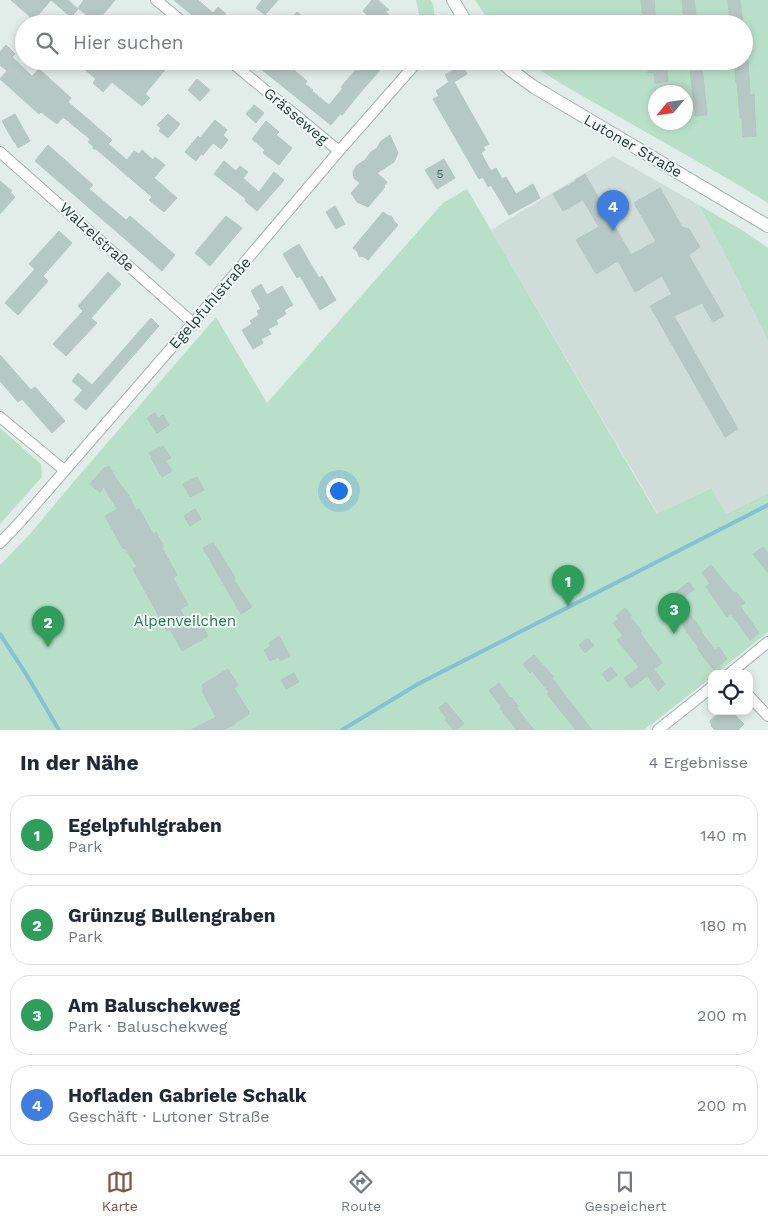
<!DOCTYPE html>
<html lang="de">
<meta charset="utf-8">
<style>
body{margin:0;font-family:"Work Sans",sans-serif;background:#f2f2f3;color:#1f2937}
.controls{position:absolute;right:15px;bottom:15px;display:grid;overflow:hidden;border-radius:10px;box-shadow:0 2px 8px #0003}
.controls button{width:45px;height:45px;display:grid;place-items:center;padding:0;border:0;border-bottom:1px solid #e0e1e3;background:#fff;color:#1f2937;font:25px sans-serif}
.compass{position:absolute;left:648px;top:85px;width:45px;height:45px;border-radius:50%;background:#fff;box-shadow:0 2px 8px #0003;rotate:241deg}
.you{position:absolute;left:338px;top:490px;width:18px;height:18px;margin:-12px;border:4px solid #fff;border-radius:50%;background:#1a73e8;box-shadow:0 0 0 8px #1a73e833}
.badge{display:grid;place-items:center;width:32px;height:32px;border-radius:50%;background:#835741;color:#fff;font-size:16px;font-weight:700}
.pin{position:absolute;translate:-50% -41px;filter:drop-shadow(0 1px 2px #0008)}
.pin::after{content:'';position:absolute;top:26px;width:18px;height:15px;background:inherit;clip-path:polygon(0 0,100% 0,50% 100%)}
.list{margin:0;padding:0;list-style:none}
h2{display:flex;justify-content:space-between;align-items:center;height:65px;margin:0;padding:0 20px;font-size:21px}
h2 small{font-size:16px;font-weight:400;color:#747a83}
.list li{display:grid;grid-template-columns:32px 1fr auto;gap:15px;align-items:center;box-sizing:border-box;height:80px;margin:0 10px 10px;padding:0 10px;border:1px solid #e0e1e3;border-radius:20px}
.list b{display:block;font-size:19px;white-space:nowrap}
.list p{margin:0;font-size:16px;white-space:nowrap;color:#747a83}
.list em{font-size:16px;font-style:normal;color:#747a83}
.icon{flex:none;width:28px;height:28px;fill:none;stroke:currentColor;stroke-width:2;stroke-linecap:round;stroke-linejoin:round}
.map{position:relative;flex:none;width:768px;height:730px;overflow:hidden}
.search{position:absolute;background:#fff;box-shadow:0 2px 8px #0003;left:15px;right:15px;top:15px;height:55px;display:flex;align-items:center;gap:12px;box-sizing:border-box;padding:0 18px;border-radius:28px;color:#747a83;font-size:19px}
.sheet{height:425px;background:#fff}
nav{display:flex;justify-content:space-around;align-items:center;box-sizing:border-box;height:70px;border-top:1px solid #e0e1e3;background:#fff;font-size:14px;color:#747a83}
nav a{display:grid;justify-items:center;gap:2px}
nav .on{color:#835741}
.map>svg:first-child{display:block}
.built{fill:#cfddd8}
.green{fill:#b8e0c8;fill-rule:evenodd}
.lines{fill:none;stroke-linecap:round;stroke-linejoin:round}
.stream{stroke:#84c0d7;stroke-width:4}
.building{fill:#b6c8c3;stroke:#b3c7c1}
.minor-casing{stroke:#a3b5b1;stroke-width:12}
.tertiary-casing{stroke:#a3b5b1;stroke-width:14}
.minor{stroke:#fff;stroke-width:10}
.tertiary{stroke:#fff;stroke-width:12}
.labels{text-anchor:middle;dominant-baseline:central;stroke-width:4;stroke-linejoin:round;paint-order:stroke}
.number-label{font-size:12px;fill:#46615d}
.street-label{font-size:15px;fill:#203f3b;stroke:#f2f9f6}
.park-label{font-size:15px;fill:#267a51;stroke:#f2f9f6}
</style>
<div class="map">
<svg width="768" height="730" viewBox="0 0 768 730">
<rect width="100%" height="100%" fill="#e1ede9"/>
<path class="built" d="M 613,156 L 699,205 L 739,282 L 768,341 L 768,493 L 726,514 L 710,488 L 658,514 L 491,230 Z"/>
<path class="green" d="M 416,0 L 431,0 C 435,7 436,17 430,24 L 421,24 Z
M 475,0 L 768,0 L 768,203 L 730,180 L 565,86 L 546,74 L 528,61 L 744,61 L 744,24 L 491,24 ZM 656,92 L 686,92 L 686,122 L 656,122 Z
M 467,189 L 657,514 L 711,488 L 726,514 L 768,493 L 768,632 L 715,674 L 712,674 L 712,677 L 644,730 L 0,730 L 0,565 L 30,534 L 76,479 L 216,317 L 267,403 L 443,203 Z
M 699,205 L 745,232 L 768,248 L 768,341 L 739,282 Z
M 0,428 L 41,464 L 42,477 L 0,524 Z"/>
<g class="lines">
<path class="stream" d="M 0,634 L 26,674 L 59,730
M 342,730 L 418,684 L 768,505"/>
</g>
<path class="building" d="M 11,0 L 68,0 L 78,9 L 71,17 L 51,0 L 34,20 Z
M 84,0 L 115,0 L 96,23 L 78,8 Z
M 174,0 L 198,0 L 213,13 L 218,7 L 226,14 L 221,19 L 227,24 L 203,24 Z
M 262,0 L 278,0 L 265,15 L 256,8 Z
M 372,0 L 378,0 L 389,10 L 385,11 L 399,24 L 377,24 L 363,11 Z
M 641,0 L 654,0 L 656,24 L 643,24 Z
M 682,0 L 694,0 L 697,22 L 684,23 Z
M 728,0 L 740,0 L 743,24 L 730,24 Z
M 297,12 L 312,24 L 287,24 Z
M 6,45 L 15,54 L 12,57 L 32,76 L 39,69 L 71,98 L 68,102 L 112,140 L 108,144 L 127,160 L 134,151 L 139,154 L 142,150 L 153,160 L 155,157 L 165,165 L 154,178 L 177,198 L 164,212 L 149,200 L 152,197 L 96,149 L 93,149 L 93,146 L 88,142 L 90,139 L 69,122 L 71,119 L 68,121 L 63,117 L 57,124 L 41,112 L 39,114 L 0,79 L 7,71 L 0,65 L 0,52 Z
M 89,61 L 172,61 L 145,94 L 150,98 L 142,106 L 112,82 L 103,92 L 93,83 L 96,79 L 83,68 Z
M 251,61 L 276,61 L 286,69 L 289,66 L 307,81 L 305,84 L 313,90 L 312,91 L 329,105 L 343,88 L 341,87 L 363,61 L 388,61 L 359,94 L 342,115 L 340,114 L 331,125 Z
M 647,61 L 659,61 L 660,70 L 667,70 L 668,81 L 655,83 L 654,73 L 648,73 Z
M 734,61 L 748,61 L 750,95 L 754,94 L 756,136 L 743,137 L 742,117 L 740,118 L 737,82 L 736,82 Z
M 462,65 L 467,74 L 454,82 L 489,144 L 483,147 L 485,150 L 481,153 L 491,171 L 496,168 L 502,179 L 506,177 L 516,194 L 533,184 L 540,198 L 509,215 L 491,185 L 488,187 L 483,177 L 479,179 L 433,99 L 439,96 L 436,91 L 449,82 L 445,75 Z
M 702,67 L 707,115 L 695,116 L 690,69 Z
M 197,79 L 210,90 L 200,101 L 188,90 Z
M 254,105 L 264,113 L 256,123 L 246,114 Z
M 15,114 L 30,141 L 18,148 L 15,142 L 14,142 L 2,121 Z
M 168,114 L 180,124 L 168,138 L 159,131 L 161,128 L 157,125 Z
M 215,120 L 227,130 L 223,135 L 228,140 L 221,149 L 213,143 L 203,155 L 201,154 L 196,161 L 185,152 L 198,136 L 200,138 Z
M 266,121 L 279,132 L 276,135 L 292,148 L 279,165 L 263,153 L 265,150 L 252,139 Z
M 390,135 L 398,153 L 394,162 L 377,173 L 387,182 L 384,186 L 385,187 L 368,207 L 357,202 L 351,193 L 360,183 L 354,178 L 353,172 L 356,166 L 365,160 L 371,152 L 377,148 L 381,141 Z
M 48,145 L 93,185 L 89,189 L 126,220 L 130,216 L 175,255 L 162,271 L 35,161 Z
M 444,159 L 455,178 L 437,189 L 425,170 Z
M 224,161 L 236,171 L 240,166 L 248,172 L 243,178 L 259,192 L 274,172 L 284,180 L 257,211 L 245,201 L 246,199 L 214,174 Z
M 585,174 L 631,255 L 656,241 L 634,203 L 660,188 L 682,227 L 689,229 L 700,247 L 689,255 L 689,256 L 724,316 L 713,322 L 702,303 L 674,316 L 738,429 L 725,437 L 650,306 L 672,294 L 662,276 L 635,292 L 618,261 L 596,274 L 576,240 L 599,227 L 583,200 L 563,211 L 553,194 L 576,181 L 575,180 Z
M 0,181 L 12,191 L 10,192 L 15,197 L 0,214 Z
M 335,206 L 345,224 L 336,229 L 326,212 Z
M 383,212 L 387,215 L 392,217 L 394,221 L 398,225 L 368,260 L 364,257 L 359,256 L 357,251 L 353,248 Z
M 226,216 L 242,228 L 210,266 L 195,253 Z
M 59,231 L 72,243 L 43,276 L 48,281 L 18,315 L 5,303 L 35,269 L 29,264 Z
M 299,244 L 319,278 L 322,276 L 336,300 L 320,310 L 300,276 L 297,278 L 283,254 Z
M 108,272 L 121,284 L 91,318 L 97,323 L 66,356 L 53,344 L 83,311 L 78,306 Z
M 261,284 L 267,295 L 282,286 L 293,305 L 284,310 L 286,314 L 276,320 L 278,324 L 268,329 L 271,334 L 261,339 L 263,343 L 253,349 L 242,330 L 252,324 L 250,321 L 259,315 L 257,311 L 261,309 L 251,291 Z
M 151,318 L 159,326 L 86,410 L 74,400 L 83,390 L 72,381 L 78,373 L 92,385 Z
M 0,355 L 31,390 L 35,387 L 65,421 L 52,433 L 22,399 L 18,402 L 0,381 Z
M 155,413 L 158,418 L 163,415 L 169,425 L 157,433 L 147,418 Z
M 163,446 L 171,458 L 166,461 L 172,471 L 162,477 L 151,458 L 152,457 L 149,453 Z
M 109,466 L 115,477 L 131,499 L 136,511 L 139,509 L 153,534 L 156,532 L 164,547 L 162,548 L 177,575 L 173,578 L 188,605 L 180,609 L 190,627 L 200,621 L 208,636 L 182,651 L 170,629 L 167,631 L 133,569 L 137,567 L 125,548 L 123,549 L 105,516 L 117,509 L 104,487 L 100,492 L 90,484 L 103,469 Z
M 197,477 L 204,490 L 190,497 L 183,484 Z
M 195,509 L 201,519 L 190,526 L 184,516 Z
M 213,542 L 236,579 L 234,580 L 252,607 L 241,614 L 203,548 Z
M 763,547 L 768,553 L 768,573 L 753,554 Z
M 711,565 L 734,593 L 736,592 L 745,603 L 740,606 L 759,633 L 750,640 L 731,614 L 727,617 L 706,587 L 710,584 L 702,572 Z
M 689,582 L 694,589 L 680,601 L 702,631 L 701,632 L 715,650 L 719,647 L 727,659 L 714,670 L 697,648 L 698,647 L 676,616 L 676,615 L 665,601 Z
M 625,608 L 632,616 L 630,617 L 642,631 L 640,633 L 662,663 L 654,669 L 665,684 L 658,691 L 647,676 L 631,688 L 624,678 L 639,667 L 617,640 L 623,636 L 613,623 L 618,619 L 616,616 Z
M 279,636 L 290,656 L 280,661 L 278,657 L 270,661 L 264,650 L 271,646 L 269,643 Z
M 588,638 L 594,645 L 585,653 L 579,645 Z
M 534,655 L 554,677 L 552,678 L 592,730 L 576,730 L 547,694 L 549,692 L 532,671 L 530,673 L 523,664 Z
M 611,667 L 617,675 L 608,682 L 602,674 Z
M 228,669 L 238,685 L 234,688 L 249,712 L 248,712 L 249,714 L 234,724 L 234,725 L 223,730 L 191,730 L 216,717 L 202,691 L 204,690 L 202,685 Z
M 294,673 L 299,682 L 286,689 L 281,680 Z
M 499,683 L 510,698 L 511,697 L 518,706 L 516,707 L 534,730 L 517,730 L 500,708 L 501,706 L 489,691 Z
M 446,702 L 464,724 L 456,730 L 454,730 L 445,720 L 447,719 L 439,708 Z
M 721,711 L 731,711 L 744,724 L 738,730 L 715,730 L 711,726 L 712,726 L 710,721 Z"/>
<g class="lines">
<defs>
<path id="minor" d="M 156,0 L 185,24
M 452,24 L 462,17
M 230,61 L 339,151
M 0,152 L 193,323
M 0,417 L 64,470
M 0,543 L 21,521 L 193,323 L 339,151 L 418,61
M 729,674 L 768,642
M 749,696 L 768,716
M 658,730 L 712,687"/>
<path id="tertiary" d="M 453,0 L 467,24
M 501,61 L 512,71 L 534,87 L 768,226"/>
</defs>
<use href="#minor" class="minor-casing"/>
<use href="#tertiary" class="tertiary-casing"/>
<use href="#minor" class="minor"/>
<use href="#tertiary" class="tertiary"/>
</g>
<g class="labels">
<g class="number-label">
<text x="440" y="174">5</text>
</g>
<g class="street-label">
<text transform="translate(296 116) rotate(40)">Grässeweg</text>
<text transform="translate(633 146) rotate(30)">Lutoner Straße</text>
<text transform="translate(97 237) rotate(42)">Walzelstraße</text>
<text transform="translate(210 303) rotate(-49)">Egelpfuhlstraße</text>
</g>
<g class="park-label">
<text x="185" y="621">Alpenveilchen</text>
</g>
</g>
</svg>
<div class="controls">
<button><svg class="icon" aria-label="locate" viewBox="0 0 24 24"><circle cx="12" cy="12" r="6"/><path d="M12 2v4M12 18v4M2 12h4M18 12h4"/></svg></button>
</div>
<svg class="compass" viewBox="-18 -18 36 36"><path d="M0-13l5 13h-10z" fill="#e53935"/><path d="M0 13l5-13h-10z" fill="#747a83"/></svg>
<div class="you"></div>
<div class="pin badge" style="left:568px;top:606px;background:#2e9e5b">1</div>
<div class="pin badge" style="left:48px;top:647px;background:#2e9e5b">2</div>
<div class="pin badge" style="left:674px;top:634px;background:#2e9e5b">3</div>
<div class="pin badge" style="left:613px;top:231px;background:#3f7fe0">4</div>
<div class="search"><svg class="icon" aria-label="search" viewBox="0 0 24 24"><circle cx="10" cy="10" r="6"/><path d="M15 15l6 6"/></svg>Hier suchen</div>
</div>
<section class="sheet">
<h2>In der Nähe<small>4 Ergebnisse</small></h2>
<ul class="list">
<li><span class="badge" style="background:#2e9e5b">1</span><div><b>Egelpfuhlgraben</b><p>Park</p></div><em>140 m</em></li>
<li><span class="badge" style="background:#2e9e5b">2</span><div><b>Grünzug Bullengraben</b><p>Park</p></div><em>180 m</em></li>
<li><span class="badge" style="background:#2e9e5b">3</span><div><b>Am Baluschekweg</b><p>Park · Baluschekweg</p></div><em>200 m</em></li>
<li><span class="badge" style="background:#3f7fe0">4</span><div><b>Hofladen Gabriele Schalk</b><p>Geschäft · Lutoner Straße</p></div><em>200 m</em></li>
</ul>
</section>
<nav>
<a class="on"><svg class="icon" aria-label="map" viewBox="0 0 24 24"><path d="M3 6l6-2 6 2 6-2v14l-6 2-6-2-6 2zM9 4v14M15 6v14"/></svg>Karte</a>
<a><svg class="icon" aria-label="directions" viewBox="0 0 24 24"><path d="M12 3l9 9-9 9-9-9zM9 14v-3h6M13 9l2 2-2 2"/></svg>Route</a>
<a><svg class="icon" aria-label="saved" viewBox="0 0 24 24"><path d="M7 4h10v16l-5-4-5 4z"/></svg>Gespeichert</a>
</nav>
